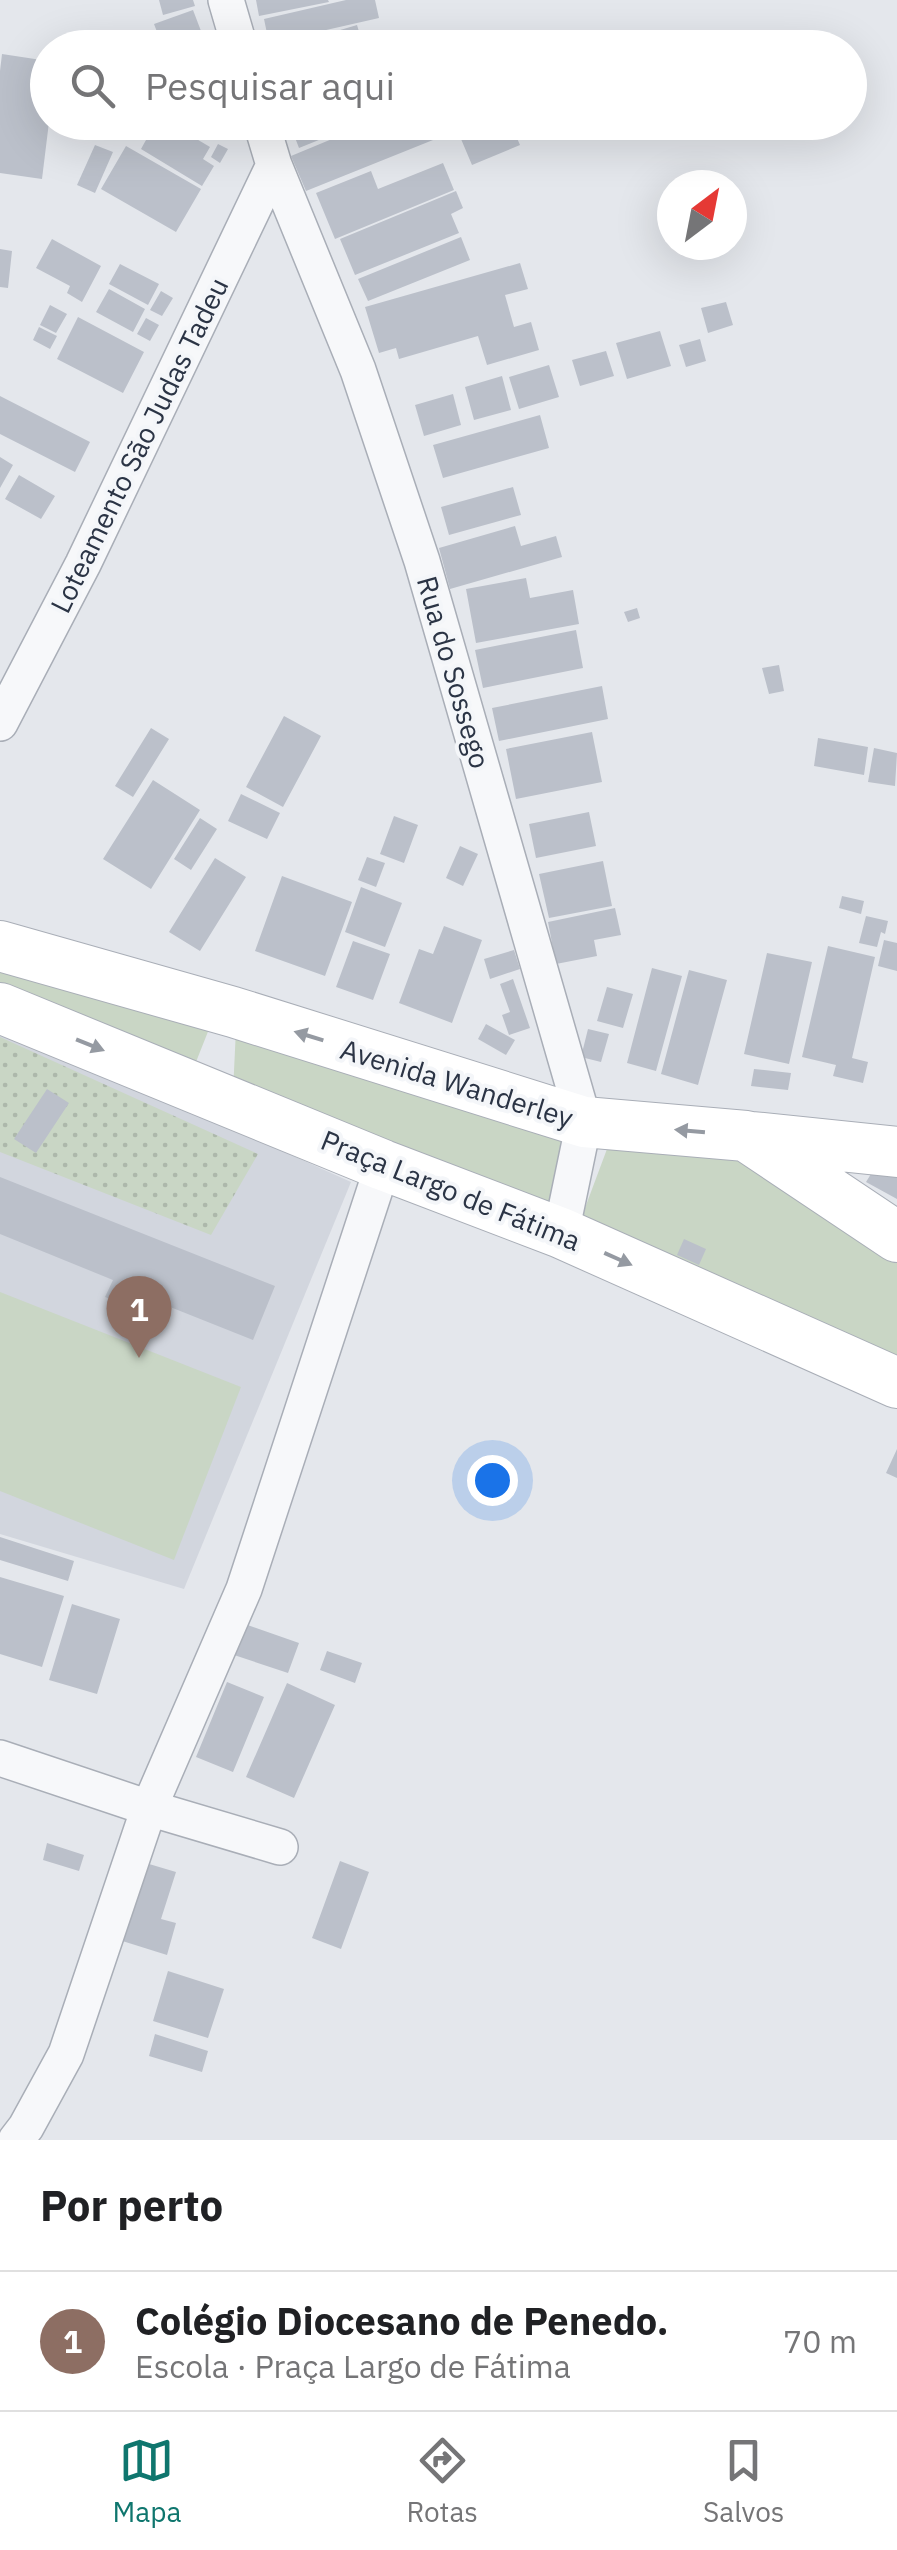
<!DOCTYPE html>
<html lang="pt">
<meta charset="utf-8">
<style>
body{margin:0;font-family:"IBM Plex Sans",sans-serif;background:#f2f2f2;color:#202124}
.compass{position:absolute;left:657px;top:170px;width:90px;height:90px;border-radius:50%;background:#fff;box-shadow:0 10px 40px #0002;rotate:32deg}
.you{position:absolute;left:492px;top:1480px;width:35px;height:35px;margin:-25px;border:8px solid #fff;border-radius:50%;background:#1a73e8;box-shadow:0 0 0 15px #1a73e833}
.badge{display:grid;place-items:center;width:65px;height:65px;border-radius:50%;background:#0f766e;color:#fff;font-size:32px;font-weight:700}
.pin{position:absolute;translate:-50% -82px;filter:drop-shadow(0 2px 5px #0008)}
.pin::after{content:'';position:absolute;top:52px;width:35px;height:30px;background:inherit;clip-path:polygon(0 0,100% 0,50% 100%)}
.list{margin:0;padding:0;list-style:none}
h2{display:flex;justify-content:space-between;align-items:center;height:130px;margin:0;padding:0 40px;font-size:42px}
h2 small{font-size:32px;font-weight:400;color:#757577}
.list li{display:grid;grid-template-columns:65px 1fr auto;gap:30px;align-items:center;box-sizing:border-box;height:140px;padding:0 40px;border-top:2px solid #e0e0e0}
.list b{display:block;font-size:38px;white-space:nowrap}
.list p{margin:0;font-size:32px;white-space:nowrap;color:#757577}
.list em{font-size:32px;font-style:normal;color:#757577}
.icon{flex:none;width:55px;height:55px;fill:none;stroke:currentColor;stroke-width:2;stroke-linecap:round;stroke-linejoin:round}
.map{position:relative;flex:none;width:897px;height:2140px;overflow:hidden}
.search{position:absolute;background:#fff;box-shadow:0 10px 40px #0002;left:30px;right:30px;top:30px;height:110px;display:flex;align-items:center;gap:25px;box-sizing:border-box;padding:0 35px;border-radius:55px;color:#757577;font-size:38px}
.sheet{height:270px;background:#fff}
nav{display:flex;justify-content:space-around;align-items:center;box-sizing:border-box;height:140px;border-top:2px solid #e0e0e0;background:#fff;font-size:28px;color:#757577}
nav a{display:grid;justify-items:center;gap:5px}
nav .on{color:#0f766e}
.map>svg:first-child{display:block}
.built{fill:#d2d6de}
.green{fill:#c9d6c5}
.garden{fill:url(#garden-dots)}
.building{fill:#bbc0ca}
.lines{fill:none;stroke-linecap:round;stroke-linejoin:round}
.street-casing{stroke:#a9aeb7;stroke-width:38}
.secondary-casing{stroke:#a9aeb7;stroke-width:52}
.street{stroke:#f7f8fa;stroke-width:35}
.secondary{stroke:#fff;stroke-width:50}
.oneway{fill:#959aa2}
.labels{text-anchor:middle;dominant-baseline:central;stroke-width:8;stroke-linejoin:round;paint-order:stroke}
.street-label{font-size:28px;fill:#2b3445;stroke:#f4f6f9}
</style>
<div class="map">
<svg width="897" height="2140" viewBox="0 0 897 2140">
<defs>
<pattern id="garden-dots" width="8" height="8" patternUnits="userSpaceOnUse" patternTransform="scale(2.5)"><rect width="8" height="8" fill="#c9d6c5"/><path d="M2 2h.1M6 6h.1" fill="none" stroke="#adb8ab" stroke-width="1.8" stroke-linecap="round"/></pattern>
</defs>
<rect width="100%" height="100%" fill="#e4e7ec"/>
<path class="built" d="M 0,1024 L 351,1182 L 184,1589 L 0,1534 Z"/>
<path class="green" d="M 0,964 L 213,1019 L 192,1072 L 0,993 Z
M 236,1029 L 574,1137 L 558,1220 L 233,1092 Z
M 610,1141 L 756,1158 L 809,1186 L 897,1262 L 897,1358 L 576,1232 Z
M 0,1292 L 241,1387 L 174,1560 L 0,1491 Z"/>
<path class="garden" d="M 0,1037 L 258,1154 L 211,1235 L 0,1152 Z"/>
<path class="building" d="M 159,0 L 193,0 L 195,6 L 163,15 Z
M 256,0 L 328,0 L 329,2 L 259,16 Z
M 346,0 L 375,0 L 379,18 L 269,43 L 264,19 Z
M 193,10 L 201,31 L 162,45 L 154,24 Z
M 357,25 L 364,48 L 283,48 L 283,47 Z
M 131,30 L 136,48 L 109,48 L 106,36 Z
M 202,34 L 207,48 L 166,48 L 166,47 Z
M 2,54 L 48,61 L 49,122 L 42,179 L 0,173 L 0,71 Z
M 156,122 L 168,122 L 210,147 L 203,159 L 214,166 L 202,186 L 141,149 Z
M 216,122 L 218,127 L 196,134 L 193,123 Z
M 289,122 L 361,122 L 361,123 L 299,148 Z
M 373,122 L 426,122 L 433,140 L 306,191 L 291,156 Z
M 448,122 L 471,122 L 471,123 L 452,131 Z
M 502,122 L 510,122 L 520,145 L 472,165 L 461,139 Z
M 218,144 L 228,149 L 220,163 L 211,157 Z
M 95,145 L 113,152 L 95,193 L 77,185 Z
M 126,146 L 201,189 L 176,232 L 101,189 Z
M 443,163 L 454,190 L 335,239 L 316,193 L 371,171 L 378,189 Z
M 456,191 L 463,208 L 451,214 L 459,233 L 355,275 L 340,239 Z
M 461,237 L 470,260 L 368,301 L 358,279 Z
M 52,239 L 101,266 L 82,302 L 67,293 L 70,286 L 36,268 Z
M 0,249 L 12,251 L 8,288 L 0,287 Z
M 520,263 L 528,289 L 505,295 L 514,327 L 531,322 L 539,350 L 487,365 L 478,336 L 399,359 L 396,348 L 379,353 L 365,307 Z
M 120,264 L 159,284 L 148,305 L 109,284 Z
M 109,289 L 145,309 L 133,332 L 96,312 Z
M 161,291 L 173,298 L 162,316 L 150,310 Z
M 726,302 L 733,325 L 708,333 L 701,308 Z
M 50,305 L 67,314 L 56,333 L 40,325 Z
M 78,317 L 144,352 L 123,393 L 57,359 Z
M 146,318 L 159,325 L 150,341 L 137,334 Z
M 39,327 L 57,336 L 50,349 L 33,340 Z
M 660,331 L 671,366 L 627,379 L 616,343 Z
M 700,339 L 706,361 L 686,367 L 679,345 Z
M 606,351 L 614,376 L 580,386 L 572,360 Z
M 549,365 L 559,397 L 519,409 L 509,377 Z
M 502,376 L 511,410 L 474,420 L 465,387 Z
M 453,394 L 461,425 L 424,436 L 415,405 Z
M 0,396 L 90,442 L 75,472 L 0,434 Z
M 540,415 L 549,448 L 443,478 L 433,445 Z
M 0,457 L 13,465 L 0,488 Z
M 19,475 L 55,496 L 41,519 L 5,499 Z
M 513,487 L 521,515 L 449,535 L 441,507 Z
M 515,526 L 521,546 L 556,536 L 562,557 L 450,589 L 439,548 Z
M 526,578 L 530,598 L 573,590 L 579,624 L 476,643 L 466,589 Z
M 637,608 L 640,618 L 628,622 L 624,612 Z
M 576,630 L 583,668 L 483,688 L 475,650 Z
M 779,665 L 784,691 L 769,694 L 762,668 Z
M 602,686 L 608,719 L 499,741 L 492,708 Z
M 284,716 L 321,736 L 283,807 L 246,787 Z
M 151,728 L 169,739 L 133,797 L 115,786 Z
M 592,732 L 602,782 L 516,799 L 506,749 Z
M 818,738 L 868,747 L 864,775 L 814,766 Z
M 874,748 L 897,753 L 895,786 L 868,782 Z
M 153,780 L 200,810 L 151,889 L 103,859 Z
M 241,794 L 280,813 L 267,839 L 228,821 Z
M 589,812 L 596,846 L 536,858 L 529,824 Z
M 394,816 L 418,825 L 404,863 L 380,854 Z
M 200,818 L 217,829 L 191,870 L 174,859 Z
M 460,846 L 478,854 L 463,886 L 446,878 Z
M 367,857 L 385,863 L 376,887 L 358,880 Z
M 215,858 L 246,877 L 200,951 L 169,932 Z
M 603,861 L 612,906 L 549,918 L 539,874 Z
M 282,876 L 352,902 L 325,976 L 255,951 Z
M 361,887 L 402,903 L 385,947 L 345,932 Z
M 842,896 L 864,901 L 861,914 L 839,908 Z
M 615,908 L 621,935 L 594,940 L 597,956 L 556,964 L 548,922 Z
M 866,916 L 888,921 L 885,934 L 881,932 L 877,947 L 859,943 Z
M 444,926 L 482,940 L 452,1023 L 399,1003 L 419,949 L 433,954 Z
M 884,940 L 897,943 L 897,971 L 878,966 Z
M 353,941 L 390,954 L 373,1000 L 336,987 Z
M 828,946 L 875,957 L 852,1058 L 868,1062 L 863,1083 L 833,1076 L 836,1065 L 802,1057 Z
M 514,950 L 520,969 L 490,979 L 484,959 Z
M 767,953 L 812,962 L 789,1064 L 744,1054 Z
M 652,968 L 682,976 L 656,1071 L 627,1063 Z
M 689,970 L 727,980 L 698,1085 L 661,1074 Z
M 513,979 L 530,1028 L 509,1035 L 502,1015 L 510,1012 L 500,984 Z
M 607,987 L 633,994 L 623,1028 L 597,1021 Z
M 486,1024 L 515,1040 L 506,1055 L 478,1039 Z
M 588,1029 L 609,1034 L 601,1062 L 581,1057 Z
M 754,1069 L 791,1073 L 788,1090 L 751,1086 Z
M 47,1089 L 69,1103 L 36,1153 L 14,1139 Z
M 879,1161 L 897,1164 L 897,1199 L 866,1182 Z
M 0,1177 L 275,1286 L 253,1340 L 135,1293 L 130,1307 L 105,1297 L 113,1280 L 0,1234 Z
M 684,1239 L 706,1249 L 699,1265 L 677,1255 Z
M 897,1449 L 897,1478 L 886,1473 Z
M 0,1537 L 74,1561 L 68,1581 L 0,1560 Z
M 0,1577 L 64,1596 L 42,1667 L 0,1654 Z
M 72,1604 L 120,1619 L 97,1694 L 49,1680 Z
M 242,1623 L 299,1643 L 288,1673 L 231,1654 Z
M 327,1651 L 362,1663 L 355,1683 L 320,1670 Z
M 227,1682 L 264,1697 L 233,1772 L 196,1757 Z
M 287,1683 L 335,1705 L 294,1798 L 246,1777 Z
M 47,1843 L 84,1855 L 79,1871 L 43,1860 Z
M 139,1861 L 176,1872 L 161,1919 L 176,1923 L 167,1955 L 116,1939 Z
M 340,1861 L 369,1872 L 341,1949 L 312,1938 Z
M 168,1971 L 224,1989 L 208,2038 L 153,2021 Z
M 155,2034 L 208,2051 L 202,2072 L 149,2056 Z"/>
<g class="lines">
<defs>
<path id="street" d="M 226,0 L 240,48
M 261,122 L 274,165 L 358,370 L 422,561 L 584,1122 L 561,1233
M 0,723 L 83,564 L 274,165
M 0,1758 L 149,1808 L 280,1847
M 16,2140 L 26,2127 L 66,2054 L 149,1808 L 244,1589 L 383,1165"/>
<path id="secondary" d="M 0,946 L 233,1012 L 584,1122 L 746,1136 L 897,1237
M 0,1008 L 383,1165 L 561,1233 L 897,1383
M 753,1137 L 897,1152"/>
</defs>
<use href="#street" class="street-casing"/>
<use href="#secondary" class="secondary-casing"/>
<use href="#street" class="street"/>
<use href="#secondary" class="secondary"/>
</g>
<defs><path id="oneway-solid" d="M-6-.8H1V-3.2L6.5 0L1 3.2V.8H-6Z" transform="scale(2.5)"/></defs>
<g class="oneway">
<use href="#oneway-solid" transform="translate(309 1036) rotate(-163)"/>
<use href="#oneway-solid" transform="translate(90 1045) rotate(22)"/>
<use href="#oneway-solid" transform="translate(690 1131) rotate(-175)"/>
<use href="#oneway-solid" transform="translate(618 1259) rotate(24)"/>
</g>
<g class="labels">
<g class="street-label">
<text transform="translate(139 445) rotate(-64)">Loteamento São Judas Tadeu</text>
<text transform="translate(454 672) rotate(74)">Rua do Sossego</text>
<text transform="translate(457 1083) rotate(17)">Avenida Wanderley</text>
<text transform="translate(451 1190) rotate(22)">Praça Largo de Fátima</text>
</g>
</g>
</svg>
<svg class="compass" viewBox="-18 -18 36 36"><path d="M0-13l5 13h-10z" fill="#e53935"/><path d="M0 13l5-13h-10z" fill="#757577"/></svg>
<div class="you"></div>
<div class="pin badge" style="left:139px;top:1358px;background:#8d6e63">1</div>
<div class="search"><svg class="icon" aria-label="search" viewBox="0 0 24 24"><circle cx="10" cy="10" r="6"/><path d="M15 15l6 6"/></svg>Pesquisar aqui</div>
</div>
<section class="sheet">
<h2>Por perto<small></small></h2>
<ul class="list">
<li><span class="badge" style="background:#8d6e63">1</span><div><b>Colégio Diocesano de Penedo.</b><p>Escola · Praça Largo de Fátima</p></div><em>70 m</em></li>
</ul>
</section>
<nav>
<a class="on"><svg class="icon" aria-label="map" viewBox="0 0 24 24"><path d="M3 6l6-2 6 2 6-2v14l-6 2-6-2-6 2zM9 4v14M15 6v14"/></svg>Mapa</a>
<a><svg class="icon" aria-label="directions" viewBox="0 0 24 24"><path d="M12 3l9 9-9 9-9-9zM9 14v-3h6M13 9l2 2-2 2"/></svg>Rotas</a>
<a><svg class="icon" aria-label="saved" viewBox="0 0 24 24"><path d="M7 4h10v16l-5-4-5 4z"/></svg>Salvos</a>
</nav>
